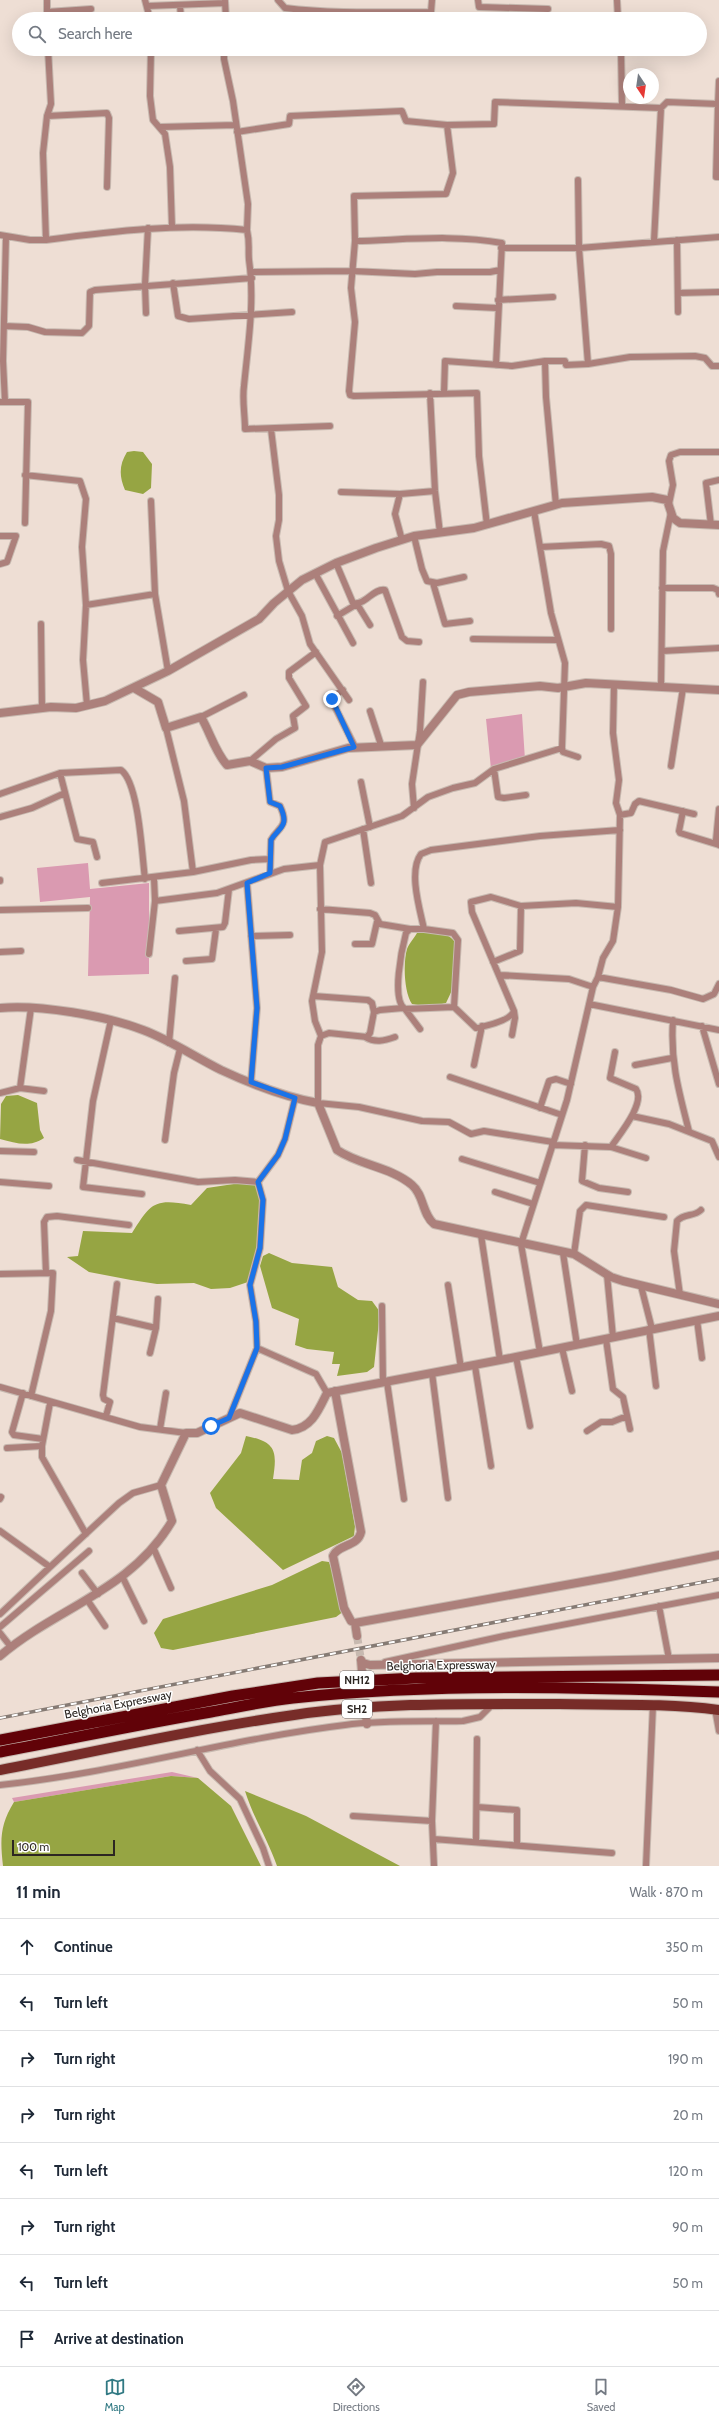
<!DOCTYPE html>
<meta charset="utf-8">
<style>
body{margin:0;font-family:Cabin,sans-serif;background:#f6f6f7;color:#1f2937}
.compass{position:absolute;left:623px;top:68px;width:36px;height:36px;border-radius:50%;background:#fff;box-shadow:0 4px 16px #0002;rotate:167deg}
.scale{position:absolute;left:12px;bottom:10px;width:103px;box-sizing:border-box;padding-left:4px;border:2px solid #2c2622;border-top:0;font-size:11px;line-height:14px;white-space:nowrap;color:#2c2622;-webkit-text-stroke:3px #fff;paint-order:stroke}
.stop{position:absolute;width:12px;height:12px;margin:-9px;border:3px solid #1a73e8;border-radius:50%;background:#fff}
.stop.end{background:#1a73e8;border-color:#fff;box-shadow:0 1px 4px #0008}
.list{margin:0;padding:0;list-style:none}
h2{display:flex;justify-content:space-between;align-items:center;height:52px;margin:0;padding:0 16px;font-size:17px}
h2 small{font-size:13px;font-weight:400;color:#747a83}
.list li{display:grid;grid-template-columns:26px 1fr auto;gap:12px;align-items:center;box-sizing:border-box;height:56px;padding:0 16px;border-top:1px solid #e0e1e3}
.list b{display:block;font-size:15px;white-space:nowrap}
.list em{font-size:13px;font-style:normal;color:#747a83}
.icon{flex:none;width:22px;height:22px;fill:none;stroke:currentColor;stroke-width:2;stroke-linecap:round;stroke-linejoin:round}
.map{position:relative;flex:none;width:719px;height:1866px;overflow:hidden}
.search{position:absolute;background:#fff;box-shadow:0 4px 16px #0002;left:12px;right:12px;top:12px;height:44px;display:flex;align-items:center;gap:10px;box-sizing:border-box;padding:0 14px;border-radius:22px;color:#747a83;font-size:15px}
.sheet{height:500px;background:#fff}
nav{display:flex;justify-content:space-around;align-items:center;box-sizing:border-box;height:56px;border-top:1px solid #e0e1e3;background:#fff;font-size:11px;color:#747a83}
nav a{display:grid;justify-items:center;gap:2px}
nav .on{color:#317983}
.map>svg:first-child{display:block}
.green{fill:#da9ab1}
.water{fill:#96a543}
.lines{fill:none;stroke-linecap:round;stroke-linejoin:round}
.tertiary-tunnel{stroke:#c7b9b0;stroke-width:8;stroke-dasharray:8 4;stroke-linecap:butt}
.minor-casing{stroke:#c7b9b0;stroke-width:8}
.tertiary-casing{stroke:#c7b9b0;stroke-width:10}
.primary-casing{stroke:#c7b9b0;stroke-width:12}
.motorway-casing{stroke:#c7b9b0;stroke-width:13}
.minor{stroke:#ac807b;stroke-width:6}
.tertiary{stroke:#ac807b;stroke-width:8}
.primary{stroke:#772c28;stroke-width:10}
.motorway{stroke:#610208;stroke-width:11}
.rail-casing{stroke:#867b74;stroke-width:3.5}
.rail{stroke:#fff;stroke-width:2;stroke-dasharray:6;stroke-linecap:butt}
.route{stroke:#1a73e8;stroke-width:5}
.labels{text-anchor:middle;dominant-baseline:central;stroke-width:3;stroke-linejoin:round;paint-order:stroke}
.shield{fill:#fff;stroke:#6b6764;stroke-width:1}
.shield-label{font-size:11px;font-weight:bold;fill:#2c2622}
.street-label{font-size:12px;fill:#2c2622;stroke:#fff}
</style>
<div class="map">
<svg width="719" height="1866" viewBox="0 0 719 1866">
<rect width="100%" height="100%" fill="#eeded4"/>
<path class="green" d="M 522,714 L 525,760 L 491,769 L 486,719 Z
M 88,863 L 90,889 L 149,883 L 149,974 L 88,976 L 90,897 L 40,902 L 37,868 Z
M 172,1772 L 198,1778 L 171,1776 L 14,1802 L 12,1798 Z"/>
<path class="water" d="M 134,451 L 143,452 L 152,464 L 151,488 L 143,494 L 125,490 C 119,476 119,465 127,452 Z
M 433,931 C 444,933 453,936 457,946 L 454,986 L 446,1003 L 430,1007 L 412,1004 C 404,992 403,963 407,949 C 409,944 414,938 417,933 Z
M 18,1095 L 37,1103 L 40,1130 L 44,1138 C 29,1148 16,1143 0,1139 L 1,1104 L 6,1096 Z
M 247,1182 L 259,1186 C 260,1219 262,1252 248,1282 L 230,1288 L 211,1289 L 194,1283 L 157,1284 L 131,1280 L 89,1272 L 67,1257 L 78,1256 L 83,1231 L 132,1233 C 151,1203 154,1198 191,1205 L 207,1188 Z
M 269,1253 L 292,1263 L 332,1267 L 338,1287 L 358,1300 L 372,1301 L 380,1312 L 374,1367 L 367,1372 L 337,1376 L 340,1364 L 332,1364 L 334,1352 L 307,1349 L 295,1345 L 299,1319 L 272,1308 L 260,1266 L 263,1256 Z
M 246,1436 C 277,1442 277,1452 273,1479 L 299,1480 L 302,1460 L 312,1453 L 316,1441 L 327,1436 L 334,1438 L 342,1453 L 355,1526 L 354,1536 L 283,1570 L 216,1508 L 210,1493 L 241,1453 Z
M 322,1561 L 329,1562 L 344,1605 L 344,1611 L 336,1617 L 173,1650 L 161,1648 L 154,1633 L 163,1619 L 272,1585 Z
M 171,1776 L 198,1778 L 231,1806 L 261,1866 L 3,1866 C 0,1839 0,1825 14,1802 Z
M 245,1791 L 306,1816 L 400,1866 L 277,1866 C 268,1840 253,1817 245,1791 Z"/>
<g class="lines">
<path class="tertiary-tunnel" d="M 357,1636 L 361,1660
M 363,1687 L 366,1713"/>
<defs>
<path id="minor" d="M 47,0 L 47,19
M 145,0 L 150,19
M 278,0 L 285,8 C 333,14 383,12 431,12 L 432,0
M 478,0 L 479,7 L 548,9
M 617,0 L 618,19
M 225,1 L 226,19
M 180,5 L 181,19
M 147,6 L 225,3
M 47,12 L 91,9
M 151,49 L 150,96 L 153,120 L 165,134 L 170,167 L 172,227
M 224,49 L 224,59 L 233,101 L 248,204 L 247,230
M 621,49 L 622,106
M 718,104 L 716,177 L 719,177
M 661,108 L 667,102 L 718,104 L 719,81
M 47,116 L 107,113 L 109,118 L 107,187
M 447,125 L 494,124 L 495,102 L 661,108 L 654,241
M 160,127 L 236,125
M 237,132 L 289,124 L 290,116 L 402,111 L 406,121 L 447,125 L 453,173 L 446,194 L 354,196 L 355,241 L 351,288 L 355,322 L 349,391 L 350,395 L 354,396 L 477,393 L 479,456 L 487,525
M 0,235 L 30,240 L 46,240 C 114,231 179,223 247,230 C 250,243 248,249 249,260 C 255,302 248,344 244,386 C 242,400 245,415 245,429 L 330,426
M 46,240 L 43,153 L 47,116 L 51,104 L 48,49
M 677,240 L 678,312
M 355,241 C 403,240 454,234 502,243 L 496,365
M 501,248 L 579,248 L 578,180
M 252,272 L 351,271 L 415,274 L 437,272 L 490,272 L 500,270
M 173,283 L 178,316 L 189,319 L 292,312
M 678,293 L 719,292
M 498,300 L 553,297
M 456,306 L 497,308
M 146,313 L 145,285 L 148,228
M 4,326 L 28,327 L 45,332 L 82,333 L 89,326 L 90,292 L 95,290 L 252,278
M 545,361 L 565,361 L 566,365 L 588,364 L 630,357 L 695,356 L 705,358 L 712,366 L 719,366
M 588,364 L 579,248 L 719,237
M 430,393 L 435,491 L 440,533
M 444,393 L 445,361 L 512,366 L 545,361 L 546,397 L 556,505
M 0,402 L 5,402 L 3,361 L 6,236
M 5,402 L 28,402 L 25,523
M 271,429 L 279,495 L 279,520 L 276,536 L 279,561 L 288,591 L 302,616 L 310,644 L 349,700
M 25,475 L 80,481 L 86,499 L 82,547 L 86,605 L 83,660 L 87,705
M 341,492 L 400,494 L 435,491
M 400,494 L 395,514 L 402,540
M 151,501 L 155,594 L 168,671
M 669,504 L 673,485 L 669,461 L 671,455 L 680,452 L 719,452
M 534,511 L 551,613 L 565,663 L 562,748 L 563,752 L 578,757
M 711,525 L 706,483 L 719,480
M 0,536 L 16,536 L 7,562 L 0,564
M 414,536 L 422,569 L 427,581 L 437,583 L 464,577
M 540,547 L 601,544 L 609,546 L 611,554 L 611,629
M 336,563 L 353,603 C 365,606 373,588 385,590 L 402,637 L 407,641 L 419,642
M 315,573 L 353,643
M 433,583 L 445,624 L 470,621
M 662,588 L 713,588 L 718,590 L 719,594
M 86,605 L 155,594
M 337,616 L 357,604 L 370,625
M 41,624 L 42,708
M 473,639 L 558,640
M 662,651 L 719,648
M 661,687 L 663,551 L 671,512
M 343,690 L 332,697 L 333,703 L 355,747
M 370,711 L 381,745
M 201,717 L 244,695
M 166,728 L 184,801 L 193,872
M 250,761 L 276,739 L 295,728 L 293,716 L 306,706 L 289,678 L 289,672 L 316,652
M 671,766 L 683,688
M 266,768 L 270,802 L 280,806 C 290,827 278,827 271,840 L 270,873
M 494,769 L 498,797 L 504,798 L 526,795
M 60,773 L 77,839 L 93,842 L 97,857
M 361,782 L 370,827
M 0,794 L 60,773 L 121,770 C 139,783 142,856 145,879
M 414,808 L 412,784 L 420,731 L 423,682
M 719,809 L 716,840 L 719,845
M 683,811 L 679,831 L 680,833 L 719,845
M 620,815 L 631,813 L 635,804 L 639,801 L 694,814
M 0,817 L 32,808 L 65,793
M 363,829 L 371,883
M 154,878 L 155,901
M 0,880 L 0,881
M 102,883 L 193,872 L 251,860 L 270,859
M 247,883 L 257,1008 L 251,1082
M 320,909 L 370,913 L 375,915 L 380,924 L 410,929
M 0,910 L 88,908
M 424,929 L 410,929 L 406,933 C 402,948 391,1000 405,1009 L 454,1007 L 458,940 L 453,933 L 424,929 C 420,910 408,871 421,854 L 431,850 L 540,836 L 620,830
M 179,931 L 223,927 L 225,923 L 229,889
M 251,936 L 290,935
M 355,944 L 372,944 L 377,922
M 0,952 L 21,951
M 149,954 L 155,901 L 217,893 L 284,869 L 320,865
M 186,961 L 212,959 L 216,929
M 493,962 L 520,951 L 521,906
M 499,975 L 569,979 L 593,987
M 598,977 L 603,958 L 613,941 L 618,907 L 620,815 L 616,803 L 619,780 L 613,733 L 614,684
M 313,996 L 368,1000 L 372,1003 L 374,1012
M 589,1004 L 719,1030
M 454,1007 L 476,1028 C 486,1026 510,1021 514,1011 L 472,912 L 471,902 L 491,897 L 521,906 L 576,903 L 618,907
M 403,1008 L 380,1010 L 374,1012 L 370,1033 L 367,1037 L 329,1033 L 321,1036 L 318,1045 L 318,1103 L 359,1107 L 422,1121 L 449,1122 L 471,1134 L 484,1131 L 553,1142
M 405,1009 L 420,1029
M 111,1020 L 93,1101 L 83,1187 L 142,1194
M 673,1020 C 670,1061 679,1092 689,1131
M 702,1026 L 719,1084
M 512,1035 L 515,1018 L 514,1011
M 321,1036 L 315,1021 L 312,1001 L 322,952 L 320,865 L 325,842 L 402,816 L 428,797 L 453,788 L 475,783 L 494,769 L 562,748
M 365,1037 C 375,1043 384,1041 395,1037
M 169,1043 L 175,978
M 474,1065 L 482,1026
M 635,1065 L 672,1058
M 450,1077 L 562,1115
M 20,1088 L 31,1008
M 0,1093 L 20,1088 L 44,1091
M 540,1108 L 549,1081 L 556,1079 L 571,1084
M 632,1116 L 669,1124 L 712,1141 L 719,1157
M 165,1140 L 174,1073 L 180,1049
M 552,1145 L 611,1147 L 646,1158
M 585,1145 L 582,1181 L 599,1188 L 628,1192
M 611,1147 C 619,1135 646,1103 636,1089 L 610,1078 L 615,1052
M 0,1151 L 34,1152
M 462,1159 L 540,1183
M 77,1160 L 198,1182 L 235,1180 L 258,1182 L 263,1200 L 260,1248 L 250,1285 L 256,1321 L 257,1348 L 316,1374 L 327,1393
M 0,1182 L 49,1186
M 258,1182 L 278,1155 L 285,1139 L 295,1098
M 495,1192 L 533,1204
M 481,1235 L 500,1360
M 563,1253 L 577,1345
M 574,1254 L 580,1211 L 586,1205 L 664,1217
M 46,1273 L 44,1222 L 47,1217 L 57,1216 L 129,1225
M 0,1274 L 53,1273 L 51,1311 L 31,1396
M 607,1275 L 613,1337
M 448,1285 L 461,1368
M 641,1286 L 652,1329
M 680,1295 L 674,1251 L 677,1221 C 684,1213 694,1217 701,1210
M 382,1306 L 383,1383
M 113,1318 L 156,1328
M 697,1320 L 702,1358
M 649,1329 L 656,1386
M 606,1339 L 613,1389 L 623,1397 L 630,1429
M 562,1348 L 572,1391
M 540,1352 L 521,1244 L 567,1100 L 593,987 L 598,977 L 671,990 L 703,999 L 714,994 L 719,984
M 150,1353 L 156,1328 L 158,1299
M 516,1357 L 530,1426
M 475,1366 L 491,1466
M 432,1373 L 448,1498
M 387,1382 L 404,1499
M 0,1387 L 140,1427 L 186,1433
M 23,1393 L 12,1432 L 14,1435 L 43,1439
M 50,1403 L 42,1446 L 42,1457 L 86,1534
M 106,1416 L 110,1402 L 104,1399 L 103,1395 L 117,1284
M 229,1418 L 257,1348
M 160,1429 L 166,1393
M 587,1431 L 601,1422 L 612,1422 L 627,1416
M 7,1448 L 42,1446
M 0,1499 L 1,1497
M 0,1531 L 50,1567 L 119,1503 L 133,1493 L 161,1485
M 153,1547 L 171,1588
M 82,1573 L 98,1594
M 122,1576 L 144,1621
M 88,1601 L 105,1626
M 659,1606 L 669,1659
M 0,1614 L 50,1567
M 0,1627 L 89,1551
M 0,1633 L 11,1647
M 385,1662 L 504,1636 L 719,1595
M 715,1709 L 719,1731
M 197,1750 L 210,1771 L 240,1799 L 263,1848 L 269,1866
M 0,1785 C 116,1773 229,1739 345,1725 C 383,1720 424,1722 463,1721 L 480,1717 L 493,1704
M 477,1807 L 517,1810 L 517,1845
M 353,1816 L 432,1821 L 436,1721
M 432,1821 L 434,1866
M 433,1839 L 612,1853
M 476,1842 L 477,1739
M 646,1866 L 653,1705"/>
<path id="tertiary" d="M 134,688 L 158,702 L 166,728 L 201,717 C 210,732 215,752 227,765 L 250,761 L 266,768 L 282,767 L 348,748 L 417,745 L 457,695 L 469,692 L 540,686 L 558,688 L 586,683 L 719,690
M 0,713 L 51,707 L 76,708 L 105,701 L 168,671 L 259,619 L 274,603 L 302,580 L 336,563 L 376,548 L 414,536 L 474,528 L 562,503 L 652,497 L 667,500 L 673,518 L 680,523 L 719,525
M 0,1008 C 38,1004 107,1016 143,1030 C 170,1040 195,1057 221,1070 C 251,1084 285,1097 318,1103 L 337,1150 C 359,1165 391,1167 412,1185 C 424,1195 422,1214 434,1224 L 574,1254 L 611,1277 L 623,1281 L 719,1304
M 335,1391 L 361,1532 C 358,1547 338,1544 333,1556 L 344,1608 L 351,1621 L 355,1623 L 610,1577 L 719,1555
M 355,1623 L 357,1636
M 0,1656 C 56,1608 132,1590 172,1521 L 161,1485 L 186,1433 L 197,1433 L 240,1413 L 292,1430 C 312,1428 319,1409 327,1393 L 516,1357 L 719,1316
M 361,1660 L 363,1663 L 370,1665 L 719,1658
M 361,1660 L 362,1672
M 366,1716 L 367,1724"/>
<path id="primary" d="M 0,1770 C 98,1751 195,1729 294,1715 C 381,1702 471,1704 559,1704 C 612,1705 666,1703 719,1710"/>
<path id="motorway" d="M 0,1740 L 233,1696 L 318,1683 L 416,1678 L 719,1675
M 0,1752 C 70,1739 140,1724 211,1712 C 238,1707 266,1701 293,1698 C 434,1683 578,1687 719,1692"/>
</defs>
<use href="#minor" class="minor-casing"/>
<use href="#tertiary" class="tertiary-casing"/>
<use href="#primary" class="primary-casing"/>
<use href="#motorway" class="motorway-casing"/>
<use href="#minor" class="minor"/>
<use href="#tertiary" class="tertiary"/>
<use href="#primary" class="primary"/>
<use href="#motorway" class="motorway"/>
<defs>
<path id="rail" d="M 0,1718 L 719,1579"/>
</defs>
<use href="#rail" class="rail-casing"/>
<use href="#rail" class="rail"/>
</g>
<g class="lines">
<path class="route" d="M 211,1426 L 229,1418 L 257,1348 L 256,1322 L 250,1285 L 260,1248 L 263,1200 L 258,1182 L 278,1155 L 285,1139 L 295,1098 L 251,1082 L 257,1008 L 247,883 L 270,873 L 271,840 C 279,827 290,827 280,806 L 270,802 L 266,768 L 282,767 L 354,747 L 332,699"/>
</g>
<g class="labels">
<g class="shield">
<rect x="340" y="1671" width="34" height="18" rx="3"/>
<rect x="342" y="1700" width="30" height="18" rx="3"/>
</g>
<g class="shield-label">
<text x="357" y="1680">NH12</text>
<text x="357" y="1709">SH2</text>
</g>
<g class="street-label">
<text transform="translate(441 1665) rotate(-1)">Belghoria Expressway</text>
<text transform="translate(118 1704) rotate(-11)">Belghoria Expressway</text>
</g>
</g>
</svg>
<svg class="compass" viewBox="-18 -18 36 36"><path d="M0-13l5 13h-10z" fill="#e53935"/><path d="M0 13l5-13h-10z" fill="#747a83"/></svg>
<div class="scale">100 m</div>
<div class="stop" style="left:211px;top:1426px"></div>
<div class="stop end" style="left:332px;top:699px"></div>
<div class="search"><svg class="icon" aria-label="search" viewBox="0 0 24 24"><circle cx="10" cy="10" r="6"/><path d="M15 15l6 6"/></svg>Search here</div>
</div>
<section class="sheet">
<h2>11 min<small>Walk · 870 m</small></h2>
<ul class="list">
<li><svg class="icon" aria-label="ahead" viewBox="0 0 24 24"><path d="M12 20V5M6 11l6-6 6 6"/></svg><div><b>Continue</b></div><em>350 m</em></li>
<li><svg class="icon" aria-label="left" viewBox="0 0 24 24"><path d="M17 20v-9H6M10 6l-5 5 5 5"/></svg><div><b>Turn left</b></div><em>50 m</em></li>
<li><svg class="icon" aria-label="right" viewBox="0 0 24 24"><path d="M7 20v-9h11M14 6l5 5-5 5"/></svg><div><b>Turn right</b></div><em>190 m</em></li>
<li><svg class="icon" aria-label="right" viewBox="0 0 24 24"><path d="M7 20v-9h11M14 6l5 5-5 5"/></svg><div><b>Turn right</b></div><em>20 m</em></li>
<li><svg class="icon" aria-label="left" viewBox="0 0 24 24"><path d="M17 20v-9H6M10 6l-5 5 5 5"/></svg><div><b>Turn left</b></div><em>120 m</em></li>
<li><svg class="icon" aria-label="right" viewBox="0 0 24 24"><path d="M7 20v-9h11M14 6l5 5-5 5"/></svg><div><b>Turn right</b></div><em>90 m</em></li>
<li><svg class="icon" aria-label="left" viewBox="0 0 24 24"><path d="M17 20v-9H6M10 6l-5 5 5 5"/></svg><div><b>Turn left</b></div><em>50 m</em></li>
<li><svg class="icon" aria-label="arrive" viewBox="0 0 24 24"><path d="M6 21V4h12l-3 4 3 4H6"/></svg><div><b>Arrive at destination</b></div></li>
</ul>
</section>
<nav>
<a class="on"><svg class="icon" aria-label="map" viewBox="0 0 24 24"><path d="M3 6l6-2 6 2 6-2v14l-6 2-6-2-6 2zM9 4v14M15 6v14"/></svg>Map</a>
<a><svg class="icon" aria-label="directions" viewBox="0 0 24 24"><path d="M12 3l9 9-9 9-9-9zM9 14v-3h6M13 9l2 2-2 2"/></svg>Directions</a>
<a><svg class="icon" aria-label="saved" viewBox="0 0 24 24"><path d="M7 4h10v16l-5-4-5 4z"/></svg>Saved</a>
</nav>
